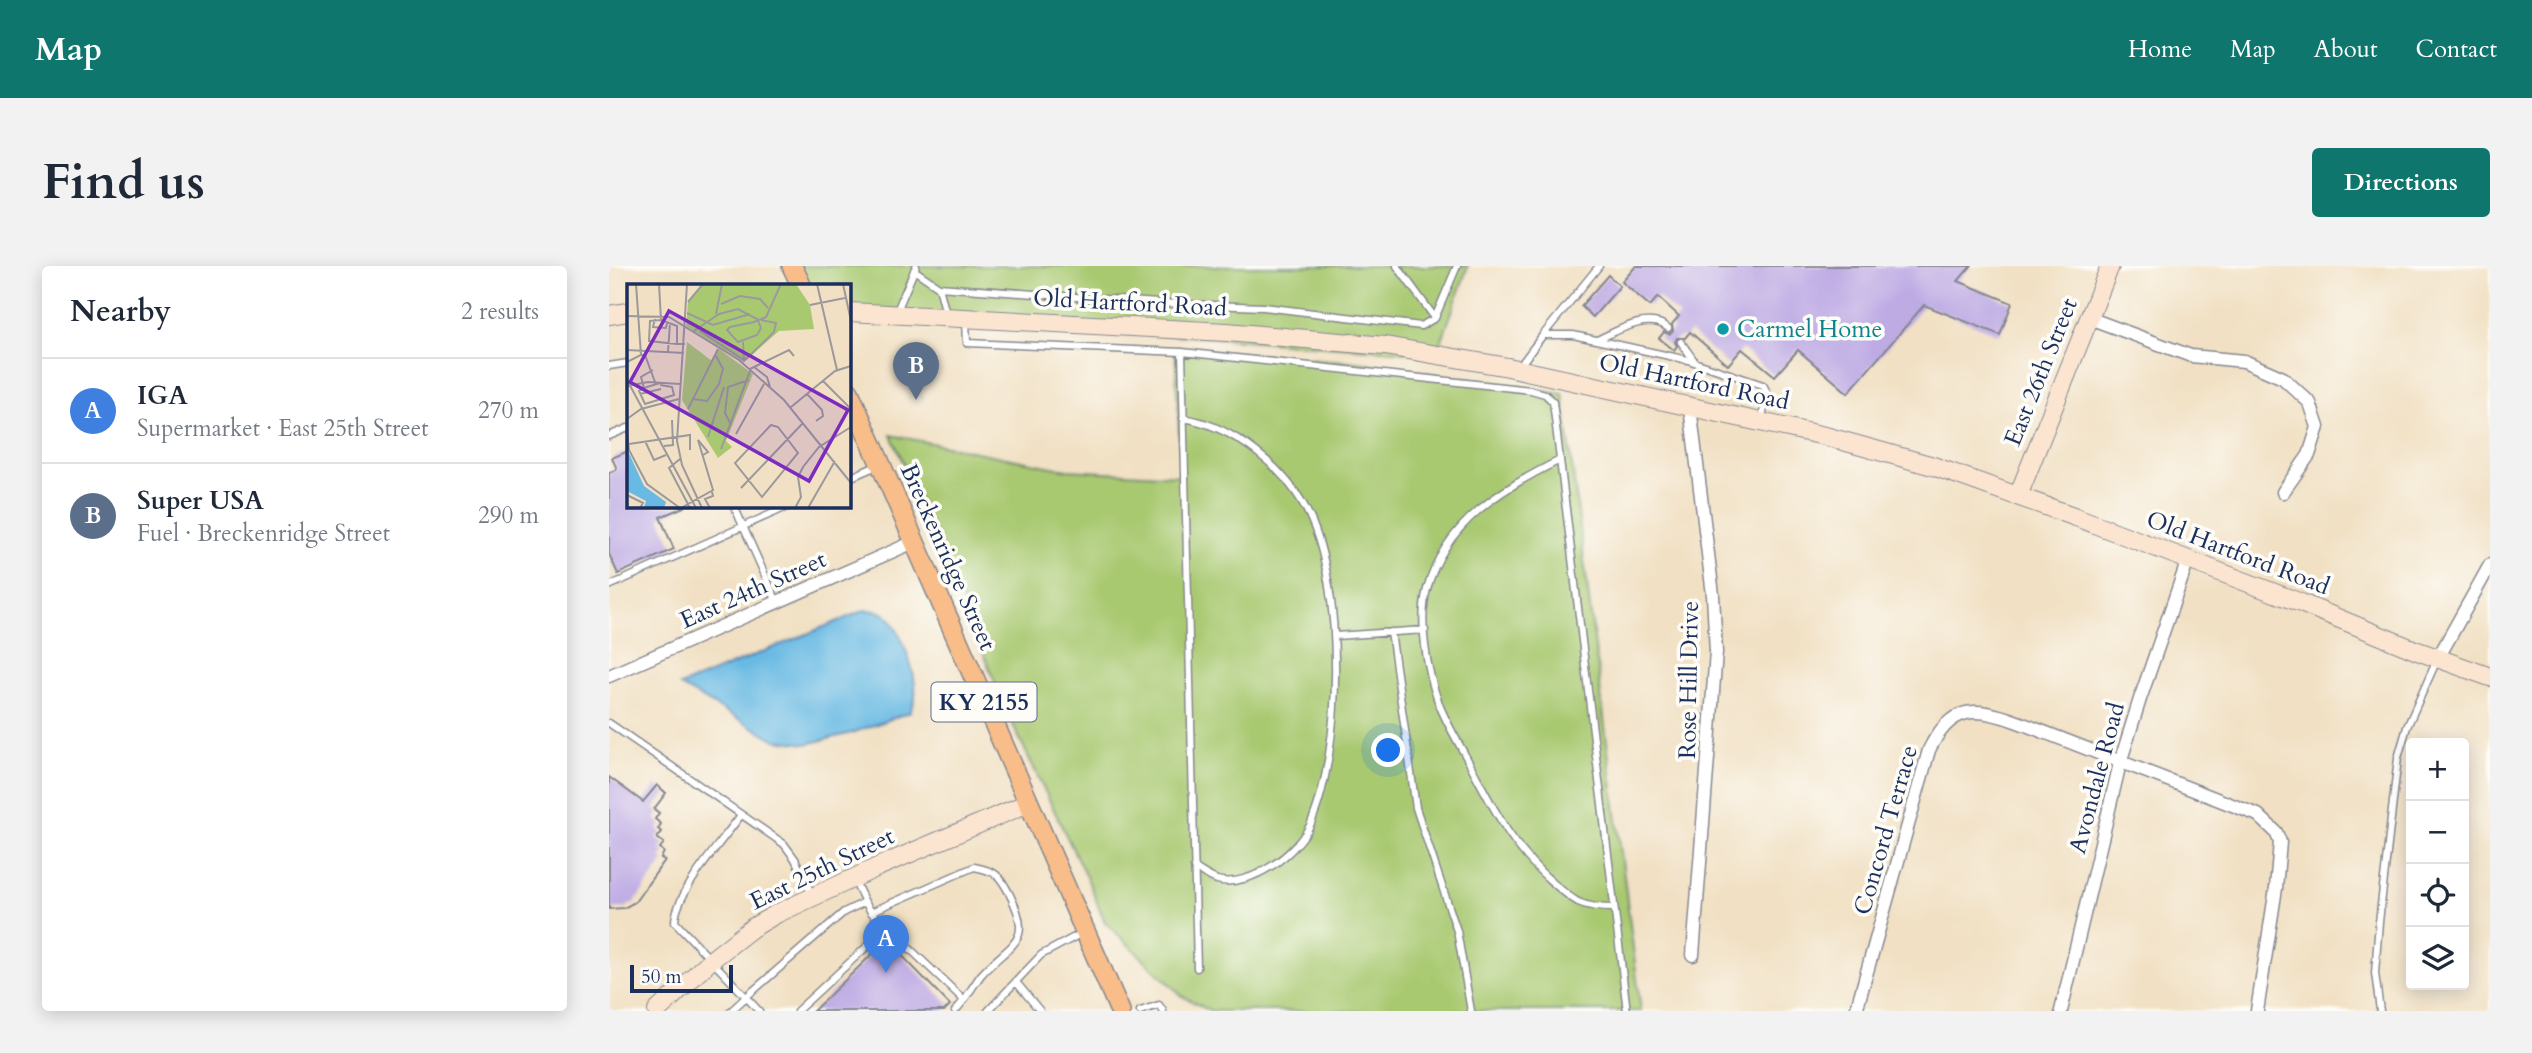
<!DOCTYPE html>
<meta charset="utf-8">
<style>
body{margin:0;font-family:Cardo,serif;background:#f2f2f3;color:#1f2937}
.controls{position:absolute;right:21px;bottom:21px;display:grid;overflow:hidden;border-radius:7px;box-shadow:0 4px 18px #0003}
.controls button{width:63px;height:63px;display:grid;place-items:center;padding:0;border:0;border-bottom:2px solid #e0e1e3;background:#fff;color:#1f2937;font:35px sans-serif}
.scale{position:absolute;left:21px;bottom:18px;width:103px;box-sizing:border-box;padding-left:7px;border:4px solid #1b2f5e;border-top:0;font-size:19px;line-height:24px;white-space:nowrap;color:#1b2f5e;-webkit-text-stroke:5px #fdfcf7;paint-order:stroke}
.you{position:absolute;left:780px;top:485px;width:24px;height:24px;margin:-18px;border:5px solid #fff;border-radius:50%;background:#1a73e8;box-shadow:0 0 0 10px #1a73e833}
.badge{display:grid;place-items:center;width:46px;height:46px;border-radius:50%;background:#0f766e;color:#fff;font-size:23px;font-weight:700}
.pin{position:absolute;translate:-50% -58px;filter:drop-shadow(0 2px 4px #0008)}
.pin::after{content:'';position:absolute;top:37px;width:24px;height:21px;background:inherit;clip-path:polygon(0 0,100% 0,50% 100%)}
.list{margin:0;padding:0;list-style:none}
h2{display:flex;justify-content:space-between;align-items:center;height:91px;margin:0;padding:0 28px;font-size:30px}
h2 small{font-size:23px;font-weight:400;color:#747a83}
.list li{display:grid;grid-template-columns:46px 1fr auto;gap:21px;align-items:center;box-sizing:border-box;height:105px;padding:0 28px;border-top:2px solid #e0e1e3}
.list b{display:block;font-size:26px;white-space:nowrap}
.list p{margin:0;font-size:23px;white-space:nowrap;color:#747a83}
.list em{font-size:23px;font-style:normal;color:#747a83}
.icon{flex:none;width:38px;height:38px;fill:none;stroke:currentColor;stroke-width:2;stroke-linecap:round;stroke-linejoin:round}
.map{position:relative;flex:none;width:1881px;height:745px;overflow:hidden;border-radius:7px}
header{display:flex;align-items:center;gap:42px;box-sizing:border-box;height:98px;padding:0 35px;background:#0f766e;color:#fff}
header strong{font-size:33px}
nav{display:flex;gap:38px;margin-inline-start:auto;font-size:24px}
.intro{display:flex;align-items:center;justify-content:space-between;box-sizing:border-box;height:168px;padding:0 42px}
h1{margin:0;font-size:49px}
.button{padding:18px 32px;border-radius:7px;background:#0f766e;color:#fff;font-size:24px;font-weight:700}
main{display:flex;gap:42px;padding:0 42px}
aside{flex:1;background:#fff;border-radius:7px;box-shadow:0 4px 18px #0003}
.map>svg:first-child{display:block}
.green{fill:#a9c971;stroke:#627c68;stroke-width:2}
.water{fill:#68b9e3;stroke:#4274a0;stroke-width:2}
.building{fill:#beabe4}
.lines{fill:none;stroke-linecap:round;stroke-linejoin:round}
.lane-casing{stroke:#868890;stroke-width:9}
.street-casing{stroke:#868890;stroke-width:15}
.secondary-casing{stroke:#868890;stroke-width:20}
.primary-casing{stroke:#868890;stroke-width:22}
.lane{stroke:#fff;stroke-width:6}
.street{stroke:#fff;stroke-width:12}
.secondary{stroke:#fce5d0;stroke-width:18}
.primary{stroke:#f8bd89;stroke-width:19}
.culture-dot{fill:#0f9aa8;stroke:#fdfcf7;stroke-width:2.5}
.labels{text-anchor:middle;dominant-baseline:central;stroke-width:7;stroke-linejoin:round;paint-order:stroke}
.shield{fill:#fdfcf7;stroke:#5f6c8c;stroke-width:2}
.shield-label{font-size:23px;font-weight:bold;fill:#1b2f5e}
.street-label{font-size:24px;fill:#1b2f5e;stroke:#fdfcf7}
.culture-label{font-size:24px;fill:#0d838f;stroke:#fdfcf7;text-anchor:start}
.inset-road{fill:none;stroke:#9b999b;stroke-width:2}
.view{fill:#7b2cbf;fill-opacity:0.15;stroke:#7b2cbf;stroke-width:3.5}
.inset-edge{fill:none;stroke:#1b2f5e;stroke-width:3.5}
</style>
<header>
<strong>Map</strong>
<nav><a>Home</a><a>Map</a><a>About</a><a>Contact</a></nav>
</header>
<div class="intro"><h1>Find us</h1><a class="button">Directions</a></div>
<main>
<aside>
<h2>Nearby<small>2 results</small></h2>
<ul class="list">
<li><span class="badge" style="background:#3f7fe0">A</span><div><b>IGA</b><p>Supermarket · East 25th Street</p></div><em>270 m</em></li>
<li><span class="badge" style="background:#5c6f8a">B</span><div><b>Super USA</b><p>Fuel · Breckenridge Street</p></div><em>290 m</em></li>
</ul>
</aside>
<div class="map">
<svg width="1881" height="745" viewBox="0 0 1881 745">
<rect width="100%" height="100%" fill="#fdfcf7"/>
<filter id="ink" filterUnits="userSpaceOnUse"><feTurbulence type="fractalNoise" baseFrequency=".0143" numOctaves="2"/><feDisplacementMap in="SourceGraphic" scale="14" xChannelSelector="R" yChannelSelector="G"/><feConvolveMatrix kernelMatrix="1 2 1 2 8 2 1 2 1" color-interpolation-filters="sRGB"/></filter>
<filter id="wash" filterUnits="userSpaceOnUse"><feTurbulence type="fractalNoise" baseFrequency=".00686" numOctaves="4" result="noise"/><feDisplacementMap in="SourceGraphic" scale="28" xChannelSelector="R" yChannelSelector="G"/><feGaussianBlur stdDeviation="1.57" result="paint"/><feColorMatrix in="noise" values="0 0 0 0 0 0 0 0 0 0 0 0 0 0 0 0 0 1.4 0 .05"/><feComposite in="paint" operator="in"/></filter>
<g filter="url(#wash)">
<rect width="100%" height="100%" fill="#f1e0c3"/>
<path class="green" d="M 183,0 L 859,0 L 828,88 L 240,46 L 240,19 L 192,19 Z
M 566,82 L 750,96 L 954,128 L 1032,745 L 601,745 L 573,730 L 496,656 L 481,619 L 397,444 L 339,298 L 282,169 L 458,204 L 572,210 Z"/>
<path class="water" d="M 256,344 C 266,344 274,345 281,353 C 293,368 309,411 306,431 C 306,436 303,441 301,446 L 243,467 L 198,478 L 167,474 L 71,420 Z"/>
<g id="blocks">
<path class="building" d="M 1027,0 L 1362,0 L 1349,15 L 1403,37 L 1391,69 L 1315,39 L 1239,127 L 1189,84 L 1166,110 L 1133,83 L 1119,99 L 1081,66 L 1076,72 L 1068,72 L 1066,76 L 1068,80 L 1065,84 L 1050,72 L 1055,66 L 1060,68 L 1064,65 L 1063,58 L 1070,50 L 1049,31 L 1041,40 L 1013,16 Z
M 999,9 L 1011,20 L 984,51 L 972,40 Z
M 19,185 L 19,240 L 77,240 L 51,251 L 65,283 L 9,308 L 0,288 L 0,207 L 8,203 L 3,192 Z
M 0,511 L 34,536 L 48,519 L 57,527 L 45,543 L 50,547 L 46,553 L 52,558 L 49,563 L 53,566 L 48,572 L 55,577 L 51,582 L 55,586 L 52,592 L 56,594 L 26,636 L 15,642 L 0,643 Z
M 278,674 L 341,739 L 335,745 L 204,745 Z"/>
</g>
</g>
<g filter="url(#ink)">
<use href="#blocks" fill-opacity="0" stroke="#868890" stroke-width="2"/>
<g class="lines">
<defs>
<path id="lane" d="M 305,4 L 330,21 L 337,48
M 330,21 L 548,37 L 655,41 L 812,60 L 826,52 L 788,0
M 287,47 L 307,0
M 826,52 L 848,0
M 357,55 L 358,77 L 573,86 L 588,702
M 934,69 L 990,0
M 988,74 C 1008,65 1039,46 1059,62
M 1072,76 L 1086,96
M 573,86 L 922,124 L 936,128 L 944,136 L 1018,745
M 0,100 L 19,97
M 910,101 L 934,69 L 964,69 L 1079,94 L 1154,119 L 1159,128 L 1152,154
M 574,152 C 625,160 678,203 700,249 C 735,323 734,482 702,557 C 690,586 641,623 608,614 C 600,611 592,606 585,601
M 0,170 L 19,162
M 951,194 C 894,222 836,256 818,323 C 809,356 818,405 830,438 C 839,461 853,482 864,504 C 888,549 904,582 943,616 C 951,623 960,631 969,636 C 980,641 993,642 1005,642
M 240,212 L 270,199
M 125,240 L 168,336
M 0,320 L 180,240
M 782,366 L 807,542 L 848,665 L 862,745
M 726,370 L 816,364
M 0,457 L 175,578 L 186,593 L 203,629
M 132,549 C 114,574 66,627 66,656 L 137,731 L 235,646 L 256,636 L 245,614
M 256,636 L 262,646 L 365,601 C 387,605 391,609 401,629 C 426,678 400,677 372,709 C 363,721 356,735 346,745
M 262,646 L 355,734
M 407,716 L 431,745
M 122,745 L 137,731 L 150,745
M 188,745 L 278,662
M 379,745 L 432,689 L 473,667
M 531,745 L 550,739 L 554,745
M 1771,745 L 1766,707 L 1770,656 L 1789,492 L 1798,461 L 1828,394"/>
<path id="street" d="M 1480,52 L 1582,90 L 1635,95 L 1674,112 L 1701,137 L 1709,161 L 1700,189 L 1674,226
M 1081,141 L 1104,329 L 1107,386 L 1084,689
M 1829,392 L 1881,299
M 0,410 L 305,276
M 1247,745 L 1320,484 C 1342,439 1366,440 1409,456 L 1649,549 L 1667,566 L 1671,576 L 1667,622 L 1648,745
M 1452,745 L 1511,497 L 1531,433 L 1579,294"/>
<path id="secondary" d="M 240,46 L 618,66 L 776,80 L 899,101 L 1216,170 L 1324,200 L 1467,251 L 1692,337 L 1806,384 L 1881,411
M 0,49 L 19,46
M 1409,230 L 1501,0
M 48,745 L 101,695 L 143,662 L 167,648 L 271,600 L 419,537"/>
<path id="primary" d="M 183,0 L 192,19
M 240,126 L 511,745"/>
</defs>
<use href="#lane" class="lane-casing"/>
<use href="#street" class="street-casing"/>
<use href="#secondary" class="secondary-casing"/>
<use href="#primary" class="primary-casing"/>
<use href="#lane" class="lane"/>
<use href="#street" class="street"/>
<use href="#secondary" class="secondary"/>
<use href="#primary" class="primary"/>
</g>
</g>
<circle class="culture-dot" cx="1114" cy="63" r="7"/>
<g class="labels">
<rect class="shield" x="322.5" y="416.5" width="105" height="39" rx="5"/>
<g class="shield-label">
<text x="375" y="436">KY 2155</text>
</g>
<g class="street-label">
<text transform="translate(521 37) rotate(3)">Old Hartford Road</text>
<text transform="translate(1432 106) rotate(-68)">East 26th Street</text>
<text transform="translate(1085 116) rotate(12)">Old Hartford Road</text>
<text transform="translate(1629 287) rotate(21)">Old Hartford Road</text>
<text transform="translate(339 291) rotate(66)">Breckenridge Street</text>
<text transform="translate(144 324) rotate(-24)">East 24th Street</text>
<text transform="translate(1080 414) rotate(-89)">Rose Hill Drive</text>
<text transform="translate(1488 512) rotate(-75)">Avondale Road</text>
<text transform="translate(1277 564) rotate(-74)">Concord Terrace</text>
<text transform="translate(213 603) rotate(-26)">East 25th Street</text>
</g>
<g class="culture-label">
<text x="1128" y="63">Carmel Home</text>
</g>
</g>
<g transform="translate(18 18)">
<rect width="224" height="224" fill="#f1e0c3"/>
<path d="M 76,0 L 169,0 L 183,21 L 187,45 L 152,47 L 116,79 L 59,42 L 61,18 ZM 60,58 L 85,77 L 92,65 L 126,90 L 99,157 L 105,163 L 91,174 L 55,116 Z" fill="#a9c971"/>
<path d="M 0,165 L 17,202 L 39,218 L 37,224 L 17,224 L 19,217 L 0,207 Z" fill="#68b9e3"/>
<path class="inset-road" d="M 32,0 L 34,36 L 50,42 L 50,60 L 58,60M 60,0 L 50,157 L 55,181 L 75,224M 190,0 L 210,86M 216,0 L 224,37M 61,18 L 76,0M 94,20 L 113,12 L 133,15 L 141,24M 183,21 L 218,14M 60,29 L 86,41 L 123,30M 89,30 L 95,0M 0,32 L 42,33 L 112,76 L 157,116 L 224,199M 28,35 L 26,43 L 39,44 L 40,39M 34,36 L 23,37 L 22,57 L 50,60M 67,47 L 92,30 L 111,25 L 130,35 L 131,36 L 132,39 L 134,44 L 130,51 L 111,58 L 100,46 L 103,43 L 127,38 L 131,36 L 137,34 L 139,33 L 154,0M 73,47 L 117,76 L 116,58M 0,66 L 57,69M 41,68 L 43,39M 14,71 L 18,71 L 28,98M 118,76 L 147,48 L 149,39 L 134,36M 0,78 L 14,71 L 9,0M 127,83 L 162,66 L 167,72M 123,85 L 127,83 L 140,93 L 143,103M 26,86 L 14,93 L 17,104 L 33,99M 0,96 L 69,224M 196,97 L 224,125M 0,102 L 21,98 L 53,100M 17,104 L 12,107 L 18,120 L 47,111 L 45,103 L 33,101M 13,110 L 34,105M 180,110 L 195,126 L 196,132 L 189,137M 66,115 L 80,117 L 92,100 L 96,85 L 89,72M 164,123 L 208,87 L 224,82M 61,125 L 91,65M 0,135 L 14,125 L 52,115M 104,141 L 98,129 L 101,103 L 122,96M 144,141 L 151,143 L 171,169 L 135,213 L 108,179 ZM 0,148 L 2,166 L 20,200 L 53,224M 109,150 L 137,100M 81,153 L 97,103M 18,157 L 27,176 L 39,171M 2,160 L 63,151 L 63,166M 37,162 L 46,161 L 45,136M 94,165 L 123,87M 53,175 L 42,184 L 63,224M 114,204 L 175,140M 0,211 L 16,219 L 13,224M 54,224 L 86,206 L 71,156 L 81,168 L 76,171M 83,224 L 78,215 L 86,212 L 85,208M 168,224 L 174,213 L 171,193 L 176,183 L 192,163 L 224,143M 181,224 L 208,177"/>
<path class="view" d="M 42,27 L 221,126 L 182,197 L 3,98 Z"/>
<rect width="224" height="224" class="inset-edge"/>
</g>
</svg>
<div class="controls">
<button>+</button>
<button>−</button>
<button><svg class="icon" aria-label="locate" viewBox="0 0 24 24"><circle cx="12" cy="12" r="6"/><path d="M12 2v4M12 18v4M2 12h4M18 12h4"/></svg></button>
<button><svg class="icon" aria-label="layers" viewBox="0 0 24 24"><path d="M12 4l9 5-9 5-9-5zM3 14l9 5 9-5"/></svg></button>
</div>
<div class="scale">50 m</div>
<div class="you"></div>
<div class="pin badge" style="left:277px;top:707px;background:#3f7fe0">A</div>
<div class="pin badge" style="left:307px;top:134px;background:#5c6f8a">B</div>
</div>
</main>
